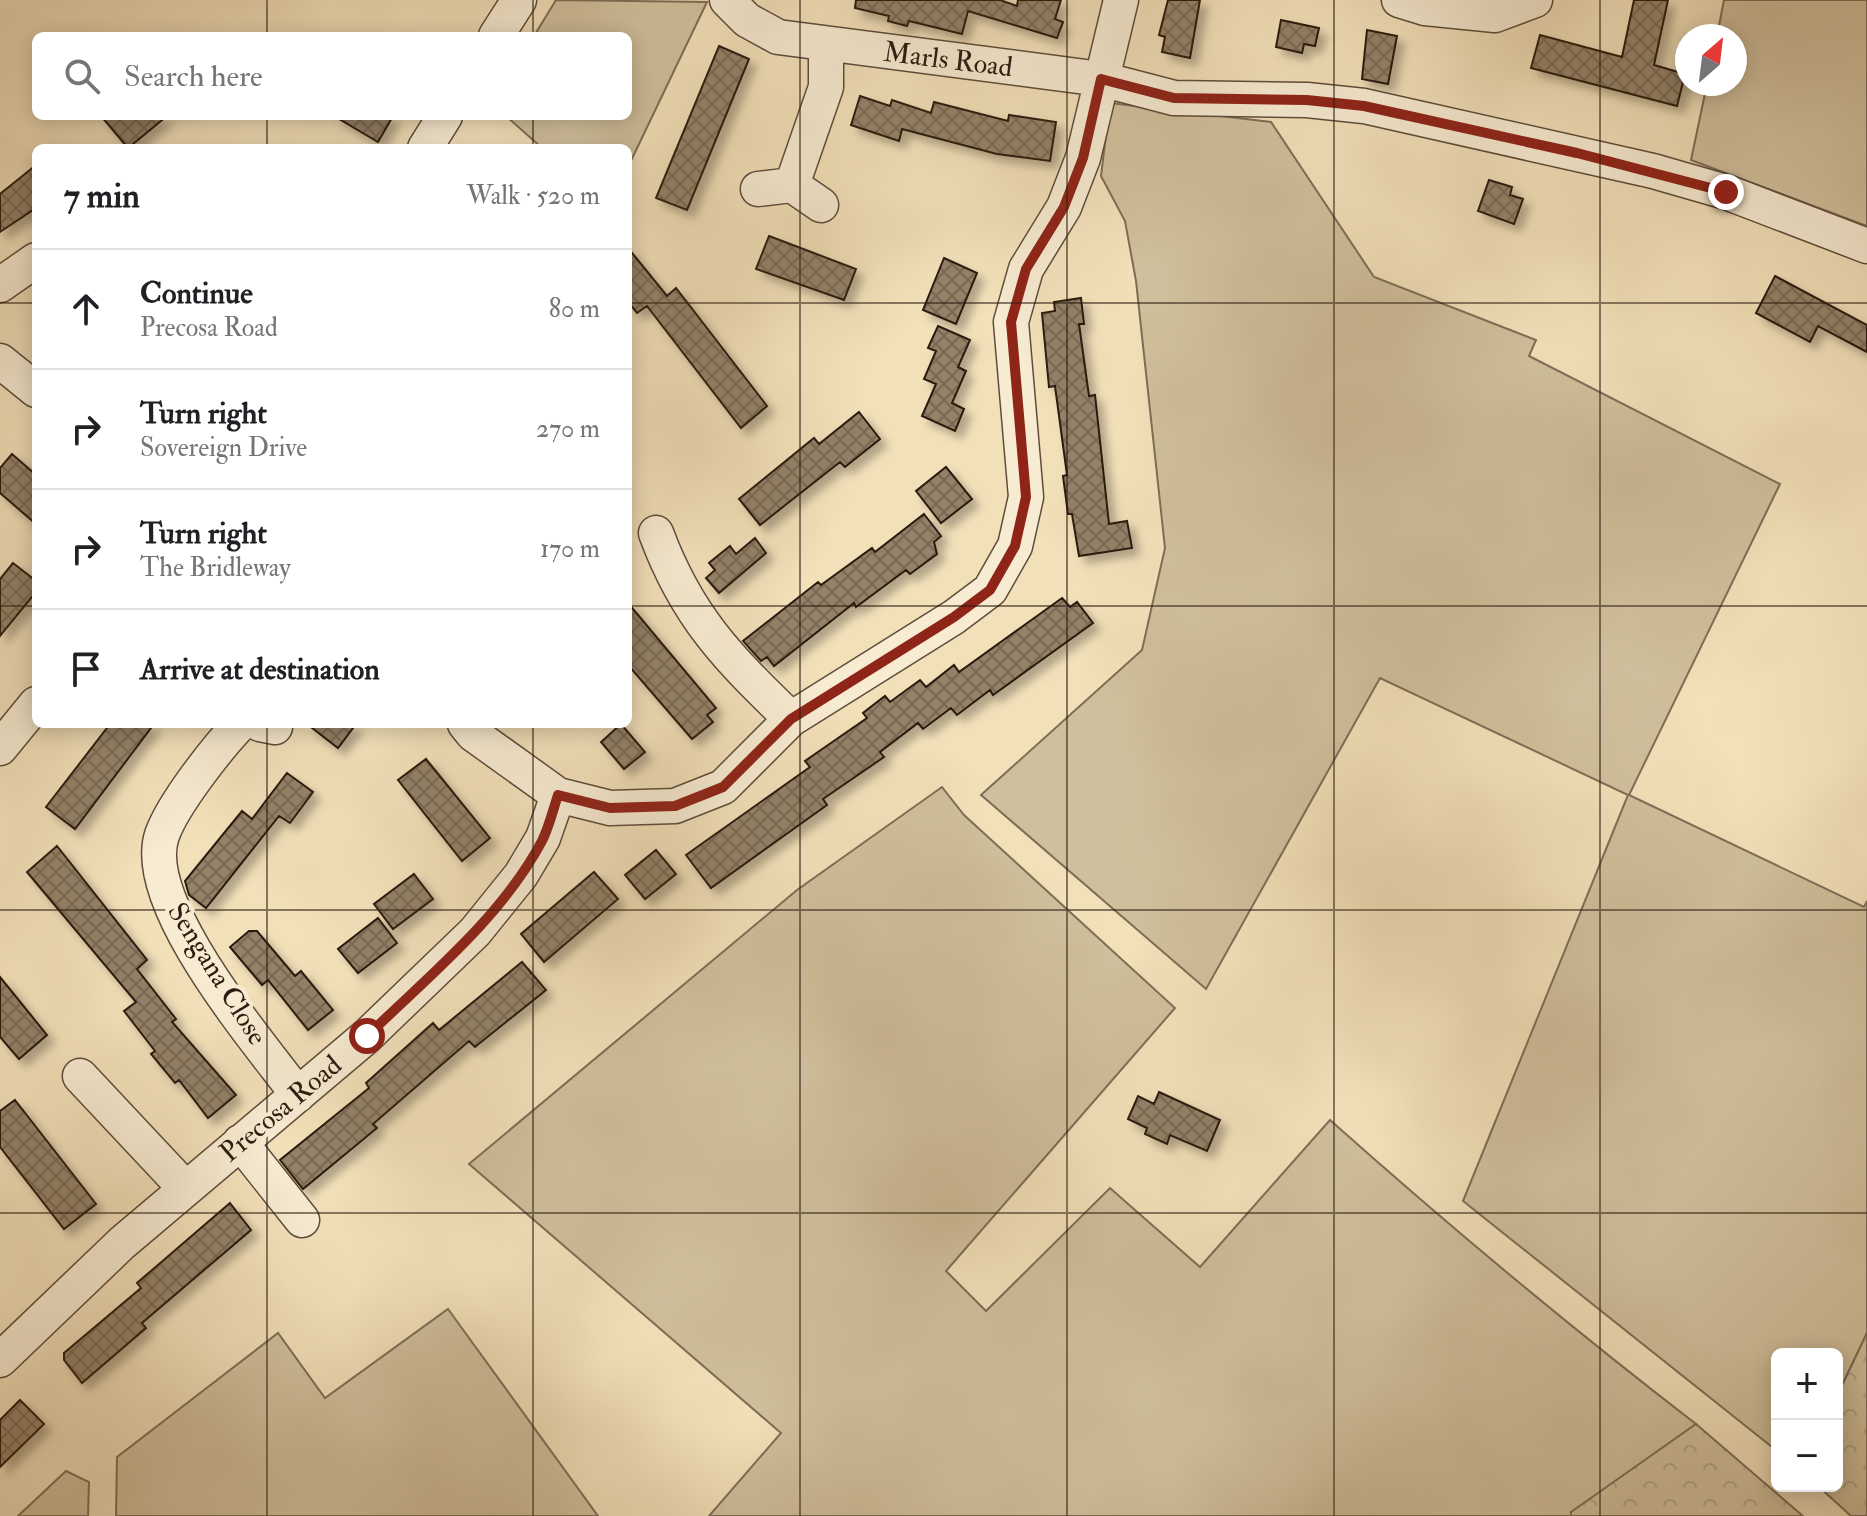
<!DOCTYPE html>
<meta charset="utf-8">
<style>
body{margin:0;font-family:"IM FELL Double Pica",serif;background:#f2f2f2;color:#202124}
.controls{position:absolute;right:24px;bottom:24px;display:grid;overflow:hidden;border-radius:12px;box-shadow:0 4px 20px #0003}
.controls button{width:72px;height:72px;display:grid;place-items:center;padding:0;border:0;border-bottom:2px solid #e0e0e0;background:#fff;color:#202124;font:40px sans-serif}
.compass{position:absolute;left:1675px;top:24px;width:72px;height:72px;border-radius:50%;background:#fff;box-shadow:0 4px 20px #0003;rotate:28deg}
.stop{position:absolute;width:24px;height:24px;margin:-18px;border:6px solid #8f2418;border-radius:50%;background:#fff}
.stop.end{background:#8f2418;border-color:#fff;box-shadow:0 2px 8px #0008}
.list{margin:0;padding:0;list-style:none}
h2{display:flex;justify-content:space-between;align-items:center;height:104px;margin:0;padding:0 32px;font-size:34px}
h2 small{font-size:26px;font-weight:400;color:#757577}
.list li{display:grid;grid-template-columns:52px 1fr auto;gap:24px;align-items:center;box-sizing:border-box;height:120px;padding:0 32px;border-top:2px solid #e0e0e0}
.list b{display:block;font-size:30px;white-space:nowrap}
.list p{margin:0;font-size:26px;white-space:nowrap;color:#757577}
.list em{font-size:26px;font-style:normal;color:#757577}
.icon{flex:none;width:44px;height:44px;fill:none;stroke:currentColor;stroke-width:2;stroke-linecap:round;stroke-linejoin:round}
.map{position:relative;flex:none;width:1867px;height:1516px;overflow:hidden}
.search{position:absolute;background:#fff;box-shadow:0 4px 20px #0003;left:32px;top:32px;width:600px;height:88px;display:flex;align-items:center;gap:20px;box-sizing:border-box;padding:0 28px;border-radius:12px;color:#757577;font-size:30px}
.panel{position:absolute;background:#fff;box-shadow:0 4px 20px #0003;left:32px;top:144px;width:600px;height:584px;border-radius:12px}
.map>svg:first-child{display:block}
.green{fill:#d0bf9c;stroke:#7e6d56;stroke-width:2}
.forest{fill:url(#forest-crowns);stroke:#7e6d56;stroke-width:2}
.building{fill:url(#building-cross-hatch);stroke:#2c1b11;stroke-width:2;filter:url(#shadow)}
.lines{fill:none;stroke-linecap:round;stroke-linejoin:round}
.minor-casing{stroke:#5e4c3b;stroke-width:37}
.minor{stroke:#f7ebd2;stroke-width:34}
.route{stroke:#8f2418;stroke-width:10}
.grid{fill:none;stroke:#2c1b11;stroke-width:2;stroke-opacity:0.55}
.labels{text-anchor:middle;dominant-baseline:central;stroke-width:8;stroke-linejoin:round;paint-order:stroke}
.street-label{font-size:28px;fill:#2c1b11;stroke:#f7ebd2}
</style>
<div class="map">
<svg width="1867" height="1516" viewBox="0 0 1867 1516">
<defs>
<pattern id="forest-crowns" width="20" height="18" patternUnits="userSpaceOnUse" patternTransform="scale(2)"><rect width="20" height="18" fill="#d0bf9c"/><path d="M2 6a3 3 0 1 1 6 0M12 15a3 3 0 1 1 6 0" fill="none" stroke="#b3a485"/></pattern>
<pattern id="building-cross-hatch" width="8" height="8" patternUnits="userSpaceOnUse" patternTransform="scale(2)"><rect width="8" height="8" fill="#938168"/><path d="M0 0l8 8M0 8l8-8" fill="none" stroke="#786954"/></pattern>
<filter id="shadow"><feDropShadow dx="7" dy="7" stdDeviation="4" flood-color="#0004"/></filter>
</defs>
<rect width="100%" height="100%" fill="#f2e0b9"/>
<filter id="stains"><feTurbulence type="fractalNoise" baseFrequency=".0025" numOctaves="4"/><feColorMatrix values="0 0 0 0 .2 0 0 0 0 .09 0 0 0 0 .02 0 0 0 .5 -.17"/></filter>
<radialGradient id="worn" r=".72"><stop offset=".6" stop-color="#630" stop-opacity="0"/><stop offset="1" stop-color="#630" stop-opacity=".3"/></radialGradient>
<path class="green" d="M 556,0 L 707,2 L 628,167 L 628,148 L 542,148 L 506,116 L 628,116 L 628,36 L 534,36 Z
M 1724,0 L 1867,0 L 1867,226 L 1691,160 L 1707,84 L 1735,84 L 1735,36 L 1717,36 Z
M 1110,103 L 1271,122 L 1374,277 L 1536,340 L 1529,356 L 1780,484 L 1629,795 L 1864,907 L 1867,901 L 1867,1333 L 1837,1396 L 1837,1354 L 1777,1354 L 1777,1451 L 1463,1201 L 1628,795 L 1380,678 L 1206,989 L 981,795 L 1142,650 L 1165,548 L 1136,281 L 1125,221 L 1101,176 Z
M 942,787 L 964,815 L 1175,1008 L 946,1271 L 986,1311 L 1110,1188 L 1200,1267 L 1330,1120 C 1449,1226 1570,1327 1696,1424 L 1571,1516 L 709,1516 L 781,1433 L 469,1164 L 797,890 Z
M 448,1309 L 598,1516 L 116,1516 L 117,1457 L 278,1333 L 325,1398 Z
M 66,1471 L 89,1482 L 88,1516 L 18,1516 Z"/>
<path class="forest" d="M 1867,1333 L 1867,1516 L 1851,1516 L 1818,1486 L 1837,1486 L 1837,1396 Z
M 1696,1424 L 1803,1516 L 1571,1516 L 1571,1512 Z"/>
<path class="building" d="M 856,0 L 1000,0 L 1017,6 L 1018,0 L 1061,0 L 1055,19 L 1063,22 L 1057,38 L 968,11 L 962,34 L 909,21 L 907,26 L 888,21 L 889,16 L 855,8 Z
M 1168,0 L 1200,0 L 1190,58 L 1162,52 L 1165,37 L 1159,35 Z
M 1634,0 L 1668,0 L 1654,65 L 1685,74 L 1677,106 L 1531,68 L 1540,35 L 1622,57 Z
M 1281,20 L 1319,28 L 1315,46 L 1304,44 L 1302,53 L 1276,47 Z
M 1367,30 L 1397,36 L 1388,84 L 1362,79 Z
M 719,46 L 749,59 L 687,210 L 656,198 Z
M 860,96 L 890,106 L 892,100 L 931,113 L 934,102 L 1008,121 L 1009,115 L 1056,122 L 1050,161 L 997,154 L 902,129 L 899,141 L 851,125 Z
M 101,116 L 167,116 L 128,148 Z
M 334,116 L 393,116 L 378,142 Z
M 36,165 L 36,208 L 0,232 L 0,194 Z
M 1489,180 L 1512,187 L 1510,195 L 1523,199 L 1514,224 L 1478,211 Z
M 769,236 L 856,269 L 844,300 L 756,269 Z
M 628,248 L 667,296 L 676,288 L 767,406 L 741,428 L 647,306 L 637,313 L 628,302 Z
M 944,258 L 977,273 L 956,324 L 923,310 Z
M 1775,276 L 1867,325 L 1867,352 L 1818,326 L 1810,342 L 1756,313 Z
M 1081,298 L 1084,324 L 1079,324 L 1089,396 L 1095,395 L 1109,524 L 1127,521 L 1132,548 L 1079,556 L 1072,514 L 1068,514 L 1063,476 L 1067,475 L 1055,386 L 1049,387 L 1042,313 L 1055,311 L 1054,302 Z
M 938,326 L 970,340 L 958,367 L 966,371 L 952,403 L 964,409 L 955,431 L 922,416 L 936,384 L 924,379 L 936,351 L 928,348 Z
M 859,412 L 880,439 L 845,467 L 840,462 L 760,525 L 739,499 L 814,438 L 819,444 Z
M 12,454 L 36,475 L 36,524 L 0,493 L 0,468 Z
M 946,467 L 972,499 L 941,523 L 916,491 Z
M 924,514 L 941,536 L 934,542 L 937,554 L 910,574 L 906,570 L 856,607 L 854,603 L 774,666 L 767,657 L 761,661 L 743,641 L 818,582 L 821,585 L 872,548 L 875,552 Z
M 755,538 L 766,553 L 719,593 L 706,578 L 715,570 L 709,563 L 730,546 L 736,554 Z
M 13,563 L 36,581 L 36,592 L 0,636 L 0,579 Z
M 1062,598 L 1070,607 L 1077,602 L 1093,623 L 993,695 L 990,690 L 957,715 L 951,708 L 923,729 L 918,723 L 880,752 L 884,757 L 823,799 L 827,805 L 711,888 L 686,855 L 810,767 L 805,761 L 867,718 L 863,713 L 885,696 L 890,702 L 920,680 L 926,687 L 954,665 L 959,672 Z
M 628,603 L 716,708 L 707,715 L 713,722 L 692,739 L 628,665 Z
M 110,724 L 154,724 L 75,829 L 46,807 Z
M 307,724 L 356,724 L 338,748 Z
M 621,724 L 645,752 L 624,769 L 601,742 Z
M 426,759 L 490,838 L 462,861 L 398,780 Z
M 287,773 L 313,792 L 290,823 L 279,816 L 206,908 L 189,895 L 185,881 L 242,811 L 252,819 Z
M 57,846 L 147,960 L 137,969 L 176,1019 L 172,1022 L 236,1095 L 208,1118 L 179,1080 L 175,1083 L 151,1054 L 155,1051 L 124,1011 L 136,1002 L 27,872 Z
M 656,850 L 676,874 L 645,899 L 625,875 Z
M 594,872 L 618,899 L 544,962 L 521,934 Z
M 414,874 L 433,899 L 393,929 L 374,904 Z
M 378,918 L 397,943 L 358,973 L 338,949 Z
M 249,931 L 257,931 L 295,976 L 301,971 L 333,1010 L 308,1030 L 268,980 L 262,985 L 230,947 Z
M 522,962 L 546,990 L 475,1047 L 469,1041 L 373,1124 L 377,1128 L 303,1189 L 280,1160 L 369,1088 L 366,1083 L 433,1023 L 439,1030 Z
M 0,977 L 47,1035 L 19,1059 L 0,1037 Z
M 1159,1092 L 1220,1120 L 1207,1151 L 1170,1135 L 1167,1144 L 1145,1134 L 1147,1128 L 1128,1119 L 1138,1096 L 1154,1104 Z
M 15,1100 L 96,1204 L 64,1229 L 0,1147 L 0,1111 Z
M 230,1203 L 251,1230 L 142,1323 L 146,1328 L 82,1383 L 64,1360 L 64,1353 L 141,1288 L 137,1283 Z
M 20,1400 L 44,1424 L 0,1467 L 0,1420 Z"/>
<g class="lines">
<defs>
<path id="minor" d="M 727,0 L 747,20 L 778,37 L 1101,79 L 1174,98 L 1307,100 L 1364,106 L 1653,171 L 1726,192 L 1867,246
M 1399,0 L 1425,8 L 1495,15 L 1535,0
M 496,36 L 519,0
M 425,148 L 445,116
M 792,185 L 826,87 L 826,45
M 758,189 L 792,185 L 821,205
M 0,285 L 36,260
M 0,361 L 36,390
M 656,533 C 687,617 728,658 791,719
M 240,724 C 217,748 173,804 162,835 C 139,903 258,1041 298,1095
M 260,724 L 275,727
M 465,724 L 473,734 L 558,795 L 610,808 L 675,806 L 723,787 L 791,719 L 954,617 L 990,590 L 1015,546 L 1026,497 L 1011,322 L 1026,269 L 1064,207 L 1083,158 L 1121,0
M 0,748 L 36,704
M 80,1076 L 185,1188
M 240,1142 L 302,1220
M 0,1360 L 122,1243 L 367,1036 L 475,932 L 521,875 L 543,838 L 558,795"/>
</defs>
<use href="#minor" class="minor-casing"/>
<use href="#minor" class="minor"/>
</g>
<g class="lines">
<path class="route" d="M 367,1036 C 429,976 501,918 542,841 C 549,827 553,810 558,795 L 610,808 L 675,806 L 723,787 L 791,719 L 954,617 L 990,590 L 1015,546 L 1026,497 L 1011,322 L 1026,269 L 1064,207 L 1083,158 L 1101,79 L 1174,98 L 1307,100 L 1364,106 L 1577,153 L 1726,192"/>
</g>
<path class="grid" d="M 267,0 L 267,36M 533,0 L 533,36M 800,0 L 800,1516M 1067,0 L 1067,1516M 1334,0 L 1334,1516M 1600,0 L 1600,1516M 267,116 L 267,148M 533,116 L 533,148M 0,303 L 36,303M 628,303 L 1867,303M 0,606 L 36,606M 628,606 L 1867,606M 267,724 L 267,1516M 533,724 L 533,1516M 0,910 L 1867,910M 0,1213 L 1867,1213"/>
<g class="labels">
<g class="street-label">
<text transform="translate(948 60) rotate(7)">Marls Road</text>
<text transform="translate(217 974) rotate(58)">Sengana Close</text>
<text transform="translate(281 1109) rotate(-40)">Precosa Road</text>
</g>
</g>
<rect width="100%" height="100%" filter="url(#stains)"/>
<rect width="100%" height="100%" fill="url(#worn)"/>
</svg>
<div class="controls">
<button>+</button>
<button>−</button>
</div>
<svg class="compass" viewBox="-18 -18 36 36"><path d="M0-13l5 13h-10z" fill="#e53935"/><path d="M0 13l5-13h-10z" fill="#757577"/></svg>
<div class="stop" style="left:367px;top:1036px"></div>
<div class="stop end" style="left:1726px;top:192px"></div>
<div class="search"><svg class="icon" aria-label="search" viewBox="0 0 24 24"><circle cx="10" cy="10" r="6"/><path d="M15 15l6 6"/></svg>Search here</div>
<section class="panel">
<h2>7 min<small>Walk · 520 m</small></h2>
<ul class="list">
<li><svg class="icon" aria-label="ahead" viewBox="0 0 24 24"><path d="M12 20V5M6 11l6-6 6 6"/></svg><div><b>Continue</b><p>Precosa Road</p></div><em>80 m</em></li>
<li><svg class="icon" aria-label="right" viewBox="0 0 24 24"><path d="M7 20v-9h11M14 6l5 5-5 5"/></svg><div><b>Turn right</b><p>Sovereign Drive</p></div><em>270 m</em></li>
<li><svg class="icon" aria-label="right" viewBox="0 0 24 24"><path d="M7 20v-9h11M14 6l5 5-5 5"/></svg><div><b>Turn right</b><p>The Bridleway</p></div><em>170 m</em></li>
<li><svg class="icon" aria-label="arrive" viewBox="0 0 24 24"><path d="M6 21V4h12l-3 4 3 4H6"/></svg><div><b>Arrive at destination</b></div></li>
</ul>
</section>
</div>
